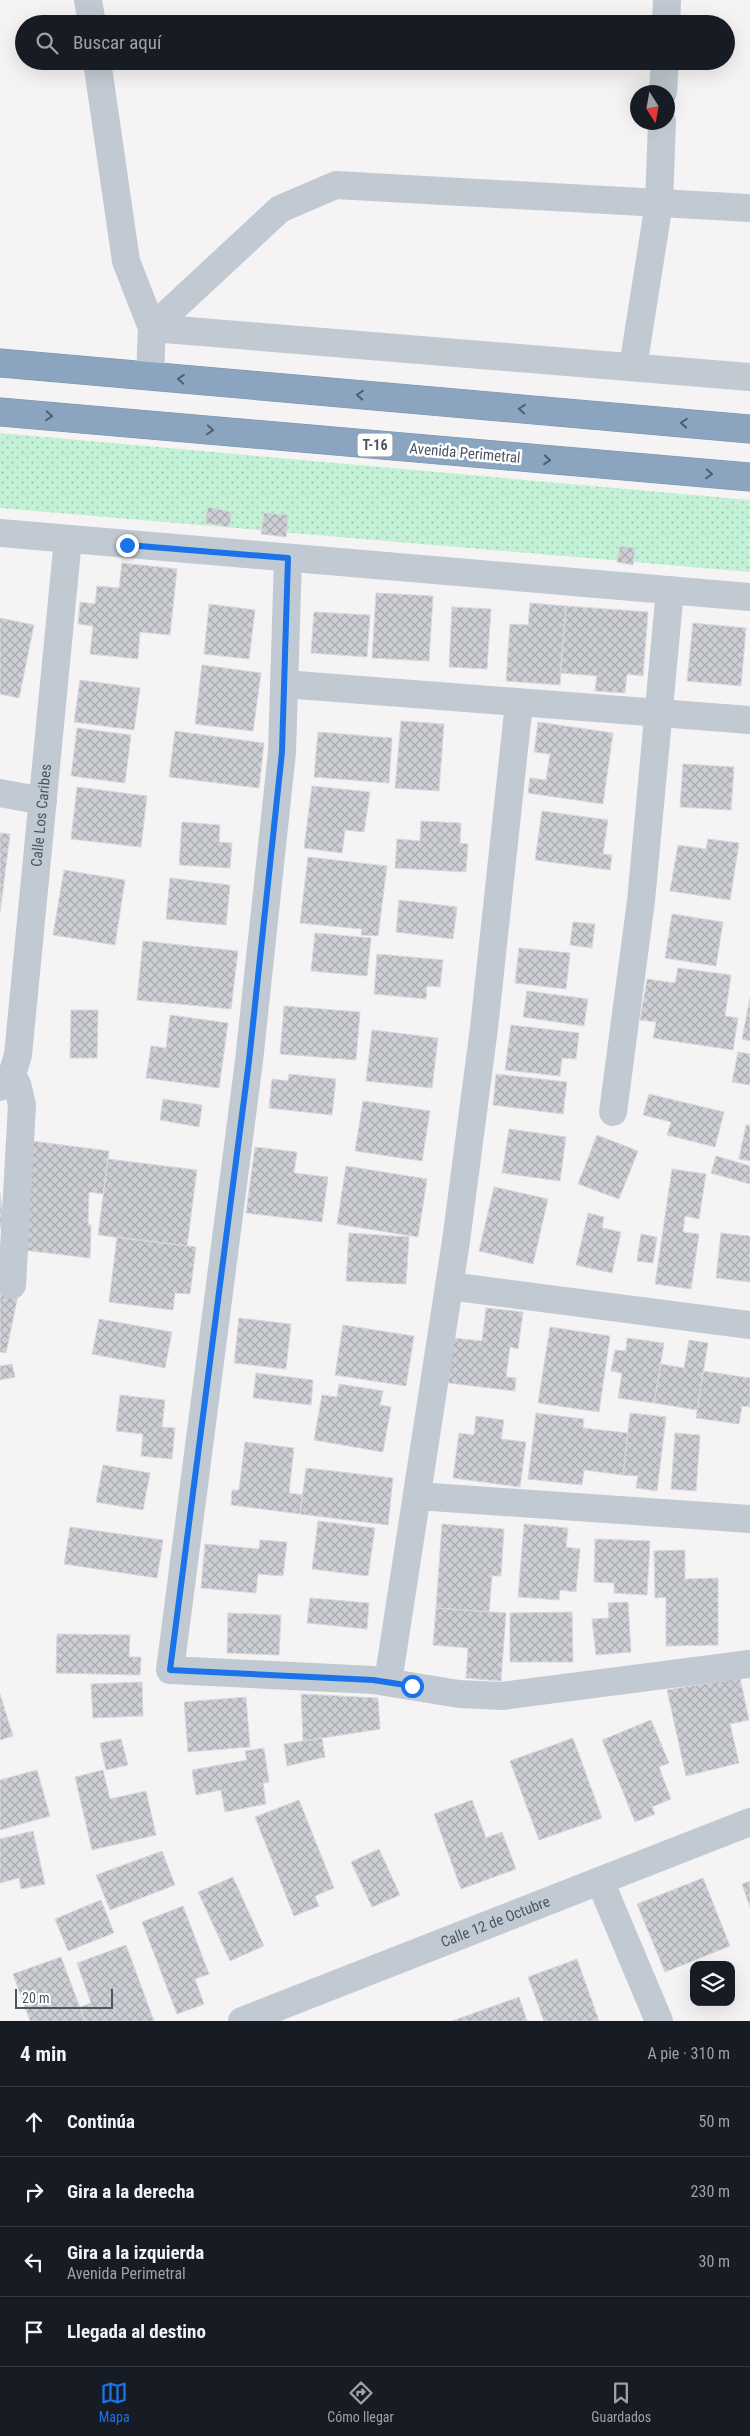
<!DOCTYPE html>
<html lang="es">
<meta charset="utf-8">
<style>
body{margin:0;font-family:"Roboto Condensed",sans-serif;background:#20242c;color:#f1f3f6}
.controls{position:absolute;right:15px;bottom:15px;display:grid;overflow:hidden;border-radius:10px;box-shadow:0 5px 20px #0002}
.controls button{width:45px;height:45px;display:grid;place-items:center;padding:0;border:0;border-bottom:1px solid #363941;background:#171b24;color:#f1f3f6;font:25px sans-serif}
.compass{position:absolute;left:630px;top:85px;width:45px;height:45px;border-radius:50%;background:#171b24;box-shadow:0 5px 20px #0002;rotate:169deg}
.scale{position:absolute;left:15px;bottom:12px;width:98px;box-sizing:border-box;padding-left:5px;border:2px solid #4a5661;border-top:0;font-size:14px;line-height:18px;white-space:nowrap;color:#4a5661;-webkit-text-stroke:4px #fff;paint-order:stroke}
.stop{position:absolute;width:15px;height:15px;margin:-11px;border:4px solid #1a73e8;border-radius:50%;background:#fff}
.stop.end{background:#1a73e8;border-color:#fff;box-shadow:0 1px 5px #0008}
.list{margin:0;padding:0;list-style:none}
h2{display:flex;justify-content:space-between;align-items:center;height:65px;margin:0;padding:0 20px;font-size:21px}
h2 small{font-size:16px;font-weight:400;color:#9ea1a6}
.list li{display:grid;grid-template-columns:32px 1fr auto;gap:15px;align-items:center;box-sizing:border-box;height:70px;padding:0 20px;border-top:1px solid #363941}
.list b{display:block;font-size:19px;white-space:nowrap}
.list p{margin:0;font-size:16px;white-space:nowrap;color:#9ea1a6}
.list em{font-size:16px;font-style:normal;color:#9ea1a6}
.icon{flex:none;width:28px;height:28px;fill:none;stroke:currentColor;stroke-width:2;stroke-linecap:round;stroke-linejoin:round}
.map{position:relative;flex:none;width:750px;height:2021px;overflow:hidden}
.search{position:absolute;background:#171b24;box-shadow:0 5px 20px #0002;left:15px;right:15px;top:15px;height:55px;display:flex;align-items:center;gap:12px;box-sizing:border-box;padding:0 18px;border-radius:28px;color:#9ea1a6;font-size:19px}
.sheet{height:345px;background:#171b24}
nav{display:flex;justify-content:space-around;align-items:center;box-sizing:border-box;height:70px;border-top:1px solid #363941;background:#171b24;font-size:14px;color:#9ea1a6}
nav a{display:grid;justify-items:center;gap:2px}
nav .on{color:#1a73e8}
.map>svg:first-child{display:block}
.grass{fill:url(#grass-dots)}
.building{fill:url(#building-cross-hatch);stroke:#d7d9de}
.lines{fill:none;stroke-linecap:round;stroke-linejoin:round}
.highway-casing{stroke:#7690ad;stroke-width:29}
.minor{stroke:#c1cad2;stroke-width:28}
.highway{stroke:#8ba5c1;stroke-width:28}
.oneway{stroke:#505e6b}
.route{stroke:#1a73e8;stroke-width:6}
.labels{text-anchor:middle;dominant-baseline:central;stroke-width:5;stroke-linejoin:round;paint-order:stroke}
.shield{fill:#fff;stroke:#808990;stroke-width:1}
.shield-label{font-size:14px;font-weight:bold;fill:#4a5661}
.street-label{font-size:15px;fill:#4a5661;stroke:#fff}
</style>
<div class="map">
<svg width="750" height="2021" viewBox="0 0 750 2021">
<defs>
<pattern id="grass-dots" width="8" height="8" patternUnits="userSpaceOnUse" patternTransform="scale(1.25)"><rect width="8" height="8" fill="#c3f1d5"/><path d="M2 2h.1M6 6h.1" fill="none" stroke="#a0c6b0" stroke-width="1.8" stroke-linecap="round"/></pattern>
<pattern id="building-cross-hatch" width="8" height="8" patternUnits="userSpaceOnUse" patternTransform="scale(1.25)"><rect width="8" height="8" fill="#cdcfd5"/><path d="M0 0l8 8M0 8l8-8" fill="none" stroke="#a8abb0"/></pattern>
</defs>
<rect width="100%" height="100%" fill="#f5f3f3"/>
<path class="grass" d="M 0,433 L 750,500 L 750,572 L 0,508 Z"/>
<path class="building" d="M 208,507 L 232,512 L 229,527 L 205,523 Z
M 264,513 L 288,515 L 286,537 L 261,534 Z
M 620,546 L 635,548 L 633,565 L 617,562 Z
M 122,563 L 177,569 L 170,635 L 140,632 L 138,659 L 90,654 L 93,626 L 78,624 L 80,602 L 95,604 L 97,586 L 119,588 Z
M 376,593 L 433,596 L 429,661 L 372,658 Z
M 530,603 L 566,606 L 560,685 L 506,681 L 510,624 L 528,625 Z
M 209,604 L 255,610 L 249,659 L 204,654 Z
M 566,606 L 648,612 L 643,676 L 627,674 L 625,693 L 595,691 L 597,676 L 560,673 Z
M 452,607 L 491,609 L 487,669 L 449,667 Z
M 314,612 L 370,615 L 367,657 L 311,653 Z
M 0,618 L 34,625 L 19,698 L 0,694 Z
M 693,623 L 746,628 L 741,686 L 687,681 Z
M 202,665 L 261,673 L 253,731 L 195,724 Z
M 80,680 L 140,688 L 134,730 L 74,722 Z
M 401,721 L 444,724 L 439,791 L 395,788 Z
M 538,722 L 613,733 L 603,804 L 528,793 L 530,778 L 546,780 L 550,754 L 534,752 Z
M 77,728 L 131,735 L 125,783 L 71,776 Z
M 175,731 L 264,743 L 259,788 L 169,777 Z
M 318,732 L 392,738 L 389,783 L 314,777 Z
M 683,764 L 734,767 L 731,810 L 680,807 Z
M 312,786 L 370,792 L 364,832 L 345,830 L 342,853 L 304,848 Z
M 77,787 L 147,796 L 141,847 L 71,839 Z
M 542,811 L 608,820 L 603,854 L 612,855 L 610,870 L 535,860 Z
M 421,821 L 461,823 L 460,843 L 468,844 L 466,872 L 395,868 L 397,839 L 420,841 Z
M 182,822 L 220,825 L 219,842 L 232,843 L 230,868 L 179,865 Z
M 0,833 L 10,834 L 0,913 Z
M 708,839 L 739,843 L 730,900 L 670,891 L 678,845 L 706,849 Z
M 308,857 L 387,866 L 378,936 L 361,935 L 362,929 L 300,923 Z
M 64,870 L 125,880 L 115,945 L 53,935 Z
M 170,878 L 230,885 L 226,925 L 166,919 Z
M 399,900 L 457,907 L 453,939 L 396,932 Z
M 672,914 L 723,922 L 716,966 L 665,958 Z
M 573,922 L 595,924 L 592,948 L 570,945 Z
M 315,933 L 371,938 L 367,976 L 311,971 Z
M 143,941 L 238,951 L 231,1009 L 137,1000 Z
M 519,948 L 570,953 L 566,989 L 515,983 Z
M 377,954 L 443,960 L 440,987 L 427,986 L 426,999 L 374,994 Z
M 678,968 L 731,975 L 725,1016 L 738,1018 L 733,1050 L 653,1038 L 656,1022 L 640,1020 L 647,979 L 675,983 Z
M 527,991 L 588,999 L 584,1026 L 523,1017 Z
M 750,998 L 750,1041 L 742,1039 Z
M 284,1006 L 360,1012 L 356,1060 L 280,1054 Z
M 71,1010 L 98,1010 L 97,1058 L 70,1058 Z
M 170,1015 L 228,1023 L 219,1088 L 146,1078 L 151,1046 L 166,1048 Z
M 511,1025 L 579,1033 L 576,1059 L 562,1058 L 560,1076 L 505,1070 Z
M 372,1030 L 438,1038 L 432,1088 L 366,1081 Z
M 738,1052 L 750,1054 L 750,1085 L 732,1082 Z
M 289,1074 L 336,1079 L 332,1115 L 269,1108 L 272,1079 L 288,1081 Z
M 496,1074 L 567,1082 L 563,1114 L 493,1105 Z
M 649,1094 L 724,1112 L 715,1147 L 667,1135 L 671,1122 L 643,1115 Z
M 163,1099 L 202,1105 L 199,1127 L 160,1120 Z
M 363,1101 L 430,1111 L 422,1161 L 355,1151 Z
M 746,1125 L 750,1125 L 750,1161 L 739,1159 Z
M 509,1129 L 566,1137 L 560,1181 L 502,1173 Z
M 597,1135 L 638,1151 L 619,1199 L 578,1184 Z
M 32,1141 L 109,1151 L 103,1194 L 89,1192 L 88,1225 L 91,1225 L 90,1258 L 23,1250 Z
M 255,1147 L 297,1152 L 294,1173 L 328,1177 L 322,1222 L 246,1213 Z
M 716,1156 L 750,1166 L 750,1184 L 711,1173 Z
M 108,1159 L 197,1170 L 187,1246 L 98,1235 Z
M 346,1166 L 427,1179 L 418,1237 L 337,1224 Z
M 672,1169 L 706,1174 L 699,1219 L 685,1216 L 683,1232 L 699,1234 L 691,1289 L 655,1284 Z
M 494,1187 L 548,1199 L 533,1264 L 479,1251 Z
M 0,1193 L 4,1228 L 0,1228 Z
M 588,1213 L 604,1217 L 602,1228 L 621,1232 L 612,1273 L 576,1265 Z
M 349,1233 L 409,1237 L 406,1284 L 346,1281 Z
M 721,1233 L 750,1236 L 750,1282 L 716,1278 Z
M 641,1234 L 657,1237 L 653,1263 L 637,1261 Z
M 117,1237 L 196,1247 L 190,1294 L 175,1293 L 173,1310 L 109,1302 Z
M 0,1292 L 18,1295 L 6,1353 L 0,1352 Z
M 486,1308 L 523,1312 L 518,1349 L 510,1347 L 506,1377 L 516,1378 L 515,1391 L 448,1383 L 453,1338 L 482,1341 Z
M 239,1318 L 291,1324 L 286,1369 L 234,1363 Z
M 99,1319 L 172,1332 L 165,1368 L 92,1354 Z
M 343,1325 L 414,1336 L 406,1386 L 335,1375 Z
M 550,1327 L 610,1336 L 599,1412 L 538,1403 Z
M 627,1338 L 664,1343 L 654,1403 L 618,1398 L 622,1373 L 611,1371 L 615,1350 L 626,1351 Z
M 689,1340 L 708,1343 L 697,1410 L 654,1403 L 661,1364 L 684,1368 Z
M 12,1364 L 15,1377 L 0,1380 L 0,1366 Z
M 703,1371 L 750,1378 L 750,1407 L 742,1406 L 739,1424 L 696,1418 Z
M 256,1373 L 313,1380 L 311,1405 L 253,1398 Z
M 339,1384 L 383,1391 L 380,1405 L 391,1407 L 383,1452 L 314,1440 L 322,1395 L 337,1397 Z
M 120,1395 L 165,1400 L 162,1427 L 175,1428 L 172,1459 L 141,1456 L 143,1434 L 116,1431 Z
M 536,1413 L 584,1419 L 583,1428 L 628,1433 L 623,1475 L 584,1470 L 582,1485 L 528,1479 Z
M 630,1413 L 666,1417 L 657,1491 L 636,1488 L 638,1476 L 623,1475 Z
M 476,1416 L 504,1420 L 501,1439 L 526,1442 L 520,1487 L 453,1478 L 459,1433 L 474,1435 Z
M 675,1433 L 700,1435 L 696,1491 L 671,1489 Z
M 245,1442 L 294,1448 L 289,1493 L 303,1495 L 300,1514 L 231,1505 L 232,1490 L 239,1490 Z
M 103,1465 L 150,1473 L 143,1510 L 96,1502 Z
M 306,1468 L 393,1478 L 388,1525 L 300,1514 Z
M 318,1521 L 375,1528 L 368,1576 L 312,1569 Z
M 442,1524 L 504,1529 L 501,1576 L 492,1576 L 489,1612 L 436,1608 Z
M 524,1524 L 568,1528 L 566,1547 L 580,1549 L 576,1592 L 560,1590 L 559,1600 L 518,1597 Z
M 70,1527 L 163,1540 L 157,1578 L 64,1564 Z
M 595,1539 L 650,1541 L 647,1595 L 614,1593 L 614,1583 L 594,1582 Z
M 260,1540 L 287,1542 L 283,1576 L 258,1574 L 256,1593 L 201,1588 L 205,1544 L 259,1549 Z
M 685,1550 L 685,1579 L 718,1578 L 718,1645 L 666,1646 L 666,1597 L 655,1598 L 654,1551 Z
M 310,1598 L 369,1603 L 367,1629 L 307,1623 Z
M 628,1602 L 631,1652 L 596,1655 L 592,1619 L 609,1618 L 608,1603 Z
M 436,1608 L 506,1613 L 501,1681 L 466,1678 L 468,1648 L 433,1645 Z
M 572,1612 L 573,1662 L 510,1662 L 510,1613 Z
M 228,1613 L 281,1615 L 279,1655 L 227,1653 Z
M 57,1634 L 130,1635 L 129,1657 L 141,1657 L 140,1675 L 56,1673 Z
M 740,1678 L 749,1720 L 730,1724 L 739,1763 L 686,1776 L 667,1690 Z
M 142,1682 L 143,1716 L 93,1718 L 91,1684 Z
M 0,1694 L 13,1736 L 0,1740 Z
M 301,1694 L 378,1698 L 380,1729 L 303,1741 Z
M 246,1697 L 250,1747 L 188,1752 L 184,1702 Z
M 651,1720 L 669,1763 L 659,1767 L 671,1799 L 652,1807 L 655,1814 L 635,1822 L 602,1740 Z
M 322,1738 L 325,1757 L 287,1766 L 284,1744 Z
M 573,1738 L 602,1818 L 539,1840 L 510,1761 Z
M 121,1739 L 128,1765 L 106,1770 L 100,1743 Z
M 264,1748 L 269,1782 L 263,1783 L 266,1804 L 225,1812 L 221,1790 L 196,1795 L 192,1770 L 247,1760 L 245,1751 Z
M 37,1770 L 50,1816 L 0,1830 L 0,1780 Z
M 103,1770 L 110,1799 L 146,1791 L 156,1835 L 92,1850 L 75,1777 Z
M 299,1800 L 334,1888 L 315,1896 L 319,1906 L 294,1916 L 255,1817 Z
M 472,1800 L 486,1838 L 502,1832 L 516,1869 L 461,1889 L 434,1814 Z
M 33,1831 L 45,1884 L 21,1889 L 19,1878 L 0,1883 L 0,1839 Z
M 379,1849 L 400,1895 L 372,1907 L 351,1862 Z
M 162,1851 L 175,1885 L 110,1910 L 96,1875 Z
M 233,1877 L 264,1946 L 230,1961 L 198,1892 Z
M 703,1878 L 730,1946 L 665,1972 L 637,1904 Z
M 750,1881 L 750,1907 L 742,1884 Z
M 101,1900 L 114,1933 L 68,1951 L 55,1919 Z
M 183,1906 L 209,1974 L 195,1979 L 204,2004 L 177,2014 L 142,1922 Z
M 126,1945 L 154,2021 L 85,2021 L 80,2007 L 91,2003 L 77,1963 Z
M 61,1957 L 85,2021 L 30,2021 L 13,1974 Z
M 577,1959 L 599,2021 L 544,2021 L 528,1977 Z
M 519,1997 L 527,2021 L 452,2021 Z"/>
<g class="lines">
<defs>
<path id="highway" d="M 0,363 L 750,429
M 0,412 L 750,477"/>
</defs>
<use href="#highway" class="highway-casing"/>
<g class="minor">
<path d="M 88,0 L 92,24"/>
<path d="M 666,24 L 667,0"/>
<path d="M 97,61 L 126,261 L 152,328 L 150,376"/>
<path d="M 663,92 L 665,61"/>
<path d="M 152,328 L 280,209 L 336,185 L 750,208"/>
<path d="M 152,328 L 750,377"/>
<path d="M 633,367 L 659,203 L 662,122"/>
<path d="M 0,533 L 750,597"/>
<path d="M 288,558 L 282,752 L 249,1061 L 170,1670 L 373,1680 L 459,1694 L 502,1696 L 750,1664"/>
<path d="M 284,684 L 750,720"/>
<path d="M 0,793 L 43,801"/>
<path d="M 11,1078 L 17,1084 L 22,1105 L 12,1285"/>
<path id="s1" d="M 0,1087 L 11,1078 L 18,1055 L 68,539"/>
<path d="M 613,1112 L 641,901 L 670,590"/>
<path d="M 449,1286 L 750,1325"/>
<path d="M 417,1496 L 750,1519"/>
<path d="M 388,1682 L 456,1241 L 484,1028 L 519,703"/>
<path d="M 600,1881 L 659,2021"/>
<path id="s2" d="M 242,2021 L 750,1822"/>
</g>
<use href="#highway" class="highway"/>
</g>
<defs><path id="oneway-chevron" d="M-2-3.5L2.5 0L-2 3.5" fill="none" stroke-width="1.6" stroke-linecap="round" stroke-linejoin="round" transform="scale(1.25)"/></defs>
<g class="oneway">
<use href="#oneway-chevron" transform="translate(181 379) rotate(-175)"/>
<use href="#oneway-chevron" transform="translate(360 395) rotate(-175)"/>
<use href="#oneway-chevron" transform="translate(522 409) rotate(-175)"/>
<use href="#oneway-chevron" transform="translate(49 416) rotate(5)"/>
<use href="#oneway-chevron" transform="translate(684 423) rotate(-175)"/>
<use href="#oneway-chevron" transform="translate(210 430) rotate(5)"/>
<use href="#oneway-chevron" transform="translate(547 460) rotate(5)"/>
<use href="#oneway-chevron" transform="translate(709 474) rotate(5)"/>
</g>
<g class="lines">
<path class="route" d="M 127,545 L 288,558 L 282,752 L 249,1061 L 170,1670 L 373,1680 L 412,1686"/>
</g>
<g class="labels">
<rect class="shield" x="357.5" y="433.5" width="35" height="23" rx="4"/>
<g class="shield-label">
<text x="375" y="445">T-16</text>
</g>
<g class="street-label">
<text transform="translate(465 453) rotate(5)">Avenida Perimetral</text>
<text stroke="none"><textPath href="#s1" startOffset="279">Calle Los Caribes</textPath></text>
<text stroke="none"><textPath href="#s2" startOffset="272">Calle 12 de Octubre</textPath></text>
</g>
</g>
</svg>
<div class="controls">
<button><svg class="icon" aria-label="layers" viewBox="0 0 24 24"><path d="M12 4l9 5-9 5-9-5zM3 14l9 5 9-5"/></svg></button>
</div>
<svg class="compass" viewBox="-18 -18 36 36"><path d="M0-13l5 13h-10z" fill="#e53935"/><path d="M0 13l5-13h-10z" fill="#9ea1a6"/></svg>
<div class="scale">20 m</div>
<div class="stop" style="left:412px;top:1686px"></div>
<div class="stop end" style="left:127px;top:545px"></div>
<div class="search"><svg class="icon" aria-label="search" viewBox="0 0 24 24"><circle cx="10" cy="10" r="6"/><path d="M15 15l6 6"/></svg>Buscar aquí</div>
</div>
<section class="sheet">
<h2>4 min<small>A pie · 310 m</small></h2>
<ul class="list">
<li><svg class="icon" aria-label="ahead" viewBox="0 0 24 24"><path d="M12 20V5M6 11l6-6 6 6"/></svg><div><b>Continúa</b></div><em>50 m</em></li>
<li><svg class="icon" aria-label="right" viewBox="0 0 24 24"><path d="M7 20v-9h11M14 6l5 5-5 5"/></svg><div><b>Gira a la derecha</b></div><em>230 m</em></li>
<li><svg class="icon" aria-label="left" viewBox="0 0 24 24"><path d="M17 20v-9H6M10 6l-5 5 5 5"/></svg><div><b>Gira a la izquierda</b><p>Avenida Perimetral</p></div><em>30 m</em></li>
<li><svg class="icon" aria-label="arrive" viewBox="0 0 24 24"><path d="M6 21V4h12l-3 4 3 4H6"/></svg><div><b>Llegada al destino</b></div></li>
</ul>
</section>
<nav>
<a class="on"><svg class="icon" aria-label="map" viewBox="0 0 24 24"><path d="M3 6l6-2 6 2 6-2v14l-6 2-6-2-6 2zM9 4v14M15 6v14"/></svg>Mapa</a>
<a><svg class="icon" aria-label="directions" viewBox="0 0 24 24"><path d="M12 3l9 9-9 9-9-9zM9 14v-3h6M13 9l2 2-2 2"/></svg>Cómo llegar</a>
<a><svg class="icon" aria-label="saved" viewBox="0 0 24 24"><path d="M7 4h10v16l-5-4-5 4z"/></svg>Guardados</a>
</nav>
